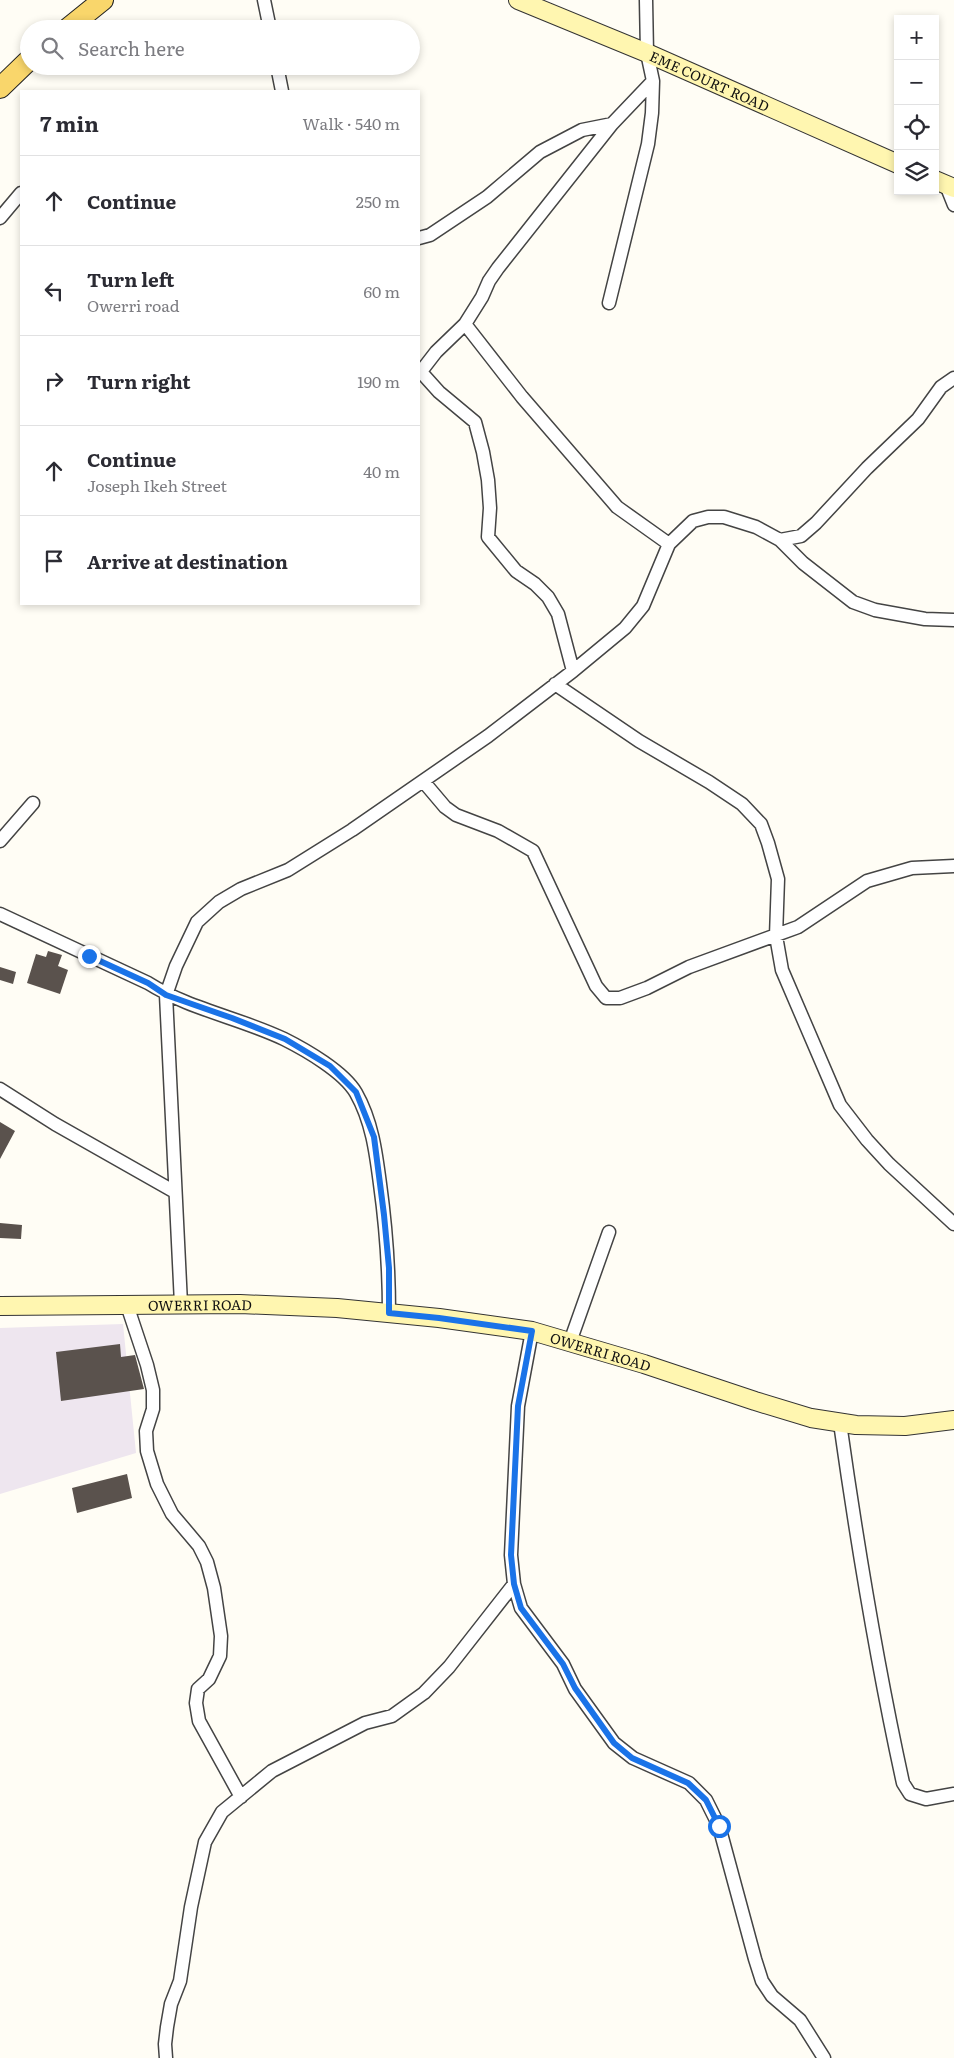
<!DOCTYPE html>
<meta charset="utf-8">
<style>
body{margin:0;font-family:Literata,serif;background:#f2f2f3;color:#2b2b33}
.controls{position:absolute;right:15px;top:15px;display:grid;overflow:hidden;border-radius:0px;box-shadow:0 2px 8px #0003}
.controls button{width:45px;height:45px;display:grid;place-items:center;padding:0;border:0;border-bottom:1px solid #e1e1e2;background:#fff;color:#2b2b33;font:25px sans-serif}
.stop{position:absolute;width:15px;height:15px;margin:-11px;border:4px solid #1a73e8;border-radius:50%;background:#fff}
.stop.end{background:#1a73e8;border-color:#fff;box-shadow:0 1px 5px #0008}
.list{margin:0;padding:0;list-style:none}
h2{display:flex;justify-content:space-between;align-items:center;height:65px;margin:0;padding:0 20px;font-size:21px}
h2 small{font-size:16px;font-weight:400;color:#7c7c81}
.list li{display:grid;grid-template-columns:32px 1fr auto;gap:15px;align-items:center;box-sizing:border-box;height:90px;padding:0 20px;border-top:1px solid #e1e1e2}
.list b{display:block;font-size:19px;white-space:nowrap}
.list p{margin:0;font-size:16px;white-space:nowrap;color:#7c7c81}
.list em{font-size:16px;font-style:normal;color:#7c7c81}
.icon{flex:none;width:28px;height:28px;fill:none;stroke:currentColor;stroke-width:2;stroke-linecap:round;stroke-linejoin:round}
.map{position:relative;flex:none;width:954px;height:2058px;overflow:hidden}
.search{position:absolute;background:#fff;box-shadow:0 2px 8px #0003;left:20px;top:20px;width:400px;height:55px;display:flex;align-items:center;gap:12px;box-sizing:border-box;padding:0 18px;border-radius:28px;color:#7c7c81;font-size:19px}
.panel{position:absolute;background:#fff;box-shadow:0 2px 8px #0003;left:20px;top:90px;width:400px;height:515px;border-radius:0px}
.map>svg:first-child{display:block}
.industrial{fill:#eee6ef}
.building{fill:#5a524d}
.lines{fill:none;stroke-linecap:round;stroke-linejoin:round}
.street-casing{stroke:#444;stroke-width:15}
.secondary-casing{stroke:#333;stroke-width:20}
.primary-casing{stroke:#222;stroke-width:22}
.street{stroke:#fff;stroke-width:12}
.secondary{stroke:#fff6b0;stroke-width:18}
.primary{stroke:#f9d66b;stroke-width:20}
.route{stroke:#1a73e8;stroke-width:6}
.labels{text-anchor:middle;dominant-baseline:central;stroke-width:5;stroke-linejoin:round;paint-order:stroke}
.street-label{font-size:14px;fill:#111;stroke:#fff}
</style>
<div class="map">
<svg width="954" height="2058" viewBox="0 0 954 2058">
<rect width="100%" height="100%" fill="#fffdf5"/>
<path class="industrial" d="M 123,1324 L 136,1453 L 0,1494 L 0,1328 Z"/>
<path class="building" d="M 48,951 L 62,955 L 58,966 L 68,970 L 60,994 L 27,983 L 36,954 L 46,957 Z
M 0,967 L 16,972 L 13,984 L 0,980 Z
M 0,1122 L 15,1131 L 0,1159 Z
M 0,1223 L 22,1225 L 21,1239 L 0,1238 Z
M 120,1344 L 121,1357 L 135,1355 L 144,1389 L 61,1401 L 56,1352 Z
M 127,1474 L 132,1498 L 77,1513 L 72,1488 Z"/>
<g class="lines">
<defs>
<path id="street" d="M 264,0 L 270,29
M 277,66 L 282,91
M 946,185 L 954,205
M 0,218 L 21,193
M 419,238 L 430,235 L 487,197 L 540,152 L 582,130 L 612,124
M 609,303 L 648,144 L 652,113 L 653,81
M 465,324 L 522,397 L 617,507 L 669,544
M 421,372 L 439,392 L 475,422 L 483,452 L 488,480 L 490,508 L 488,537 L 516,571 L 535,584 L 548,597 L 558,614 L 573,671
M 419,374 L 436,352 L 465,324 L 482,297 L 489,281 L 498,268 L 612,124 L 653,81 L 647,53 L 646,0
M 780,540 L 801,536 L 816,523 L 867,468 L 918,419 L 941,387 L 954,378
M 555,684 L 639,741 L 709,782 L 742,804 L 761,824 L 768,843 L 778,879 L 776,936 L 782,970 L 840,1105 L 867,1140 L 889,1164 L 954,1224
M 423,781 L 445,807 L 456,815 L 498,831 L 533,851 L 596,986 L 606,998 L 620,998 L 647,988 L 689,967 L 798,927 L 867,881 L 912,868 L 954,866
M 0,841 L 33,803
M 0,914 L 148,983 C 189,1009 240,1018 284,1039 C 306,1050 344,1072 356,1093 C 372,1121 376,1153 380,1184 C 386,1227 389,1269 389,1313
M 0,1089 L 55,1124 L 175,1192
M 181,1304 L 166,995 L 176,966 L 197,922 L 219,902 L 241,889 L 288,870 L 352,830 L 488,736 L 573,671 L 625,628 L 643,606 L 669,544 L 693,521 L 708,517 L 724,517 L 756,527 L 780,540 L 803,563 L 853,602 L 875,610 L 925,619 L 954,620
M 127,1305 L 147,1365 L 153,1390 L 153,1409 L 146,1431 L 147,1451 L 157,1484 L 172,1514 L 199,1546 L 207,1562 L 214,1588 L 221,1636 L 220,1656 L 209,1679 L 198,1689 L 196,1703 L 199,1721 L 241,1797
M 532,1331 L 518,1406 L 511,1555 L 514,1584 L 521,1608 L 563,1664 L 575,1689 L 614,1743 L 633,1758 L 689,1783 L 706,1800 L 719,1826 L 755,1959 L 762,1981 L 772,1996 L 800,2020 L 824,2058
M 570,1342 L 609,1232
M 840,1423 C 857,1543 877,1664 903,1783 L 910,1794 L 926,1799 L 954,1794
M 166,2058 L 165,2044 L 167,2027 L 171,2004 L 180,1981 L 191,1907 L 205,1842 L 222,1812 L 272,1771 L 365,1723 L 392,1716 L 424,1693 L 449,1667 L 514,1584"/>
<g id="secondary">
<path id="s1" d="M 518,0 L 647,53 L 898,164"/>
<path d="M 935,180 L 954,188"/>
<path id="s2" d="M 0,1306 L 240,1304 L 337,1308 L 439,1318 L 532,1331 L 644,1364 L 755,1401 L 811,1418 L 856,1425 L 905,1426 L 954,1420"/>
</g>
<path id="primary" d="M 67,29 L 103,0
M 0,88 L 29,60"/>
</defs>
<use href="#street" class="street-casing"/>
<use href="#secondary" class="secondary-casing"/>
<use href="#primary" class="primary-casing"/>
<use href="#street" class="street"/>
<use href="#secondary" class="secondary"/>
<use href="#primary" class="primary"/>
</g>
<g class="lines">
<path class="route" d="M 89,956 L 148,983 L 166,995 L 232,1018 L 285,1039 L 330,1066 L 356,1092 L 374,1137 L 384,1215 L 389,1268 L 389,1313 L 439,1318 L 532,1331 L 518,1406 L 511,1555 L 514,1584 L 521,1608 L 563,1664 L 575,1688 L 614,1743 L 632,1758 L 688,1783 L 706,1800 L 719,1826"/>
</g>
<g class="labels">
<g class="street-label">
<text stroke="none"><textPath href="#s1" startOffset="208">EME COURT ROAD</textPath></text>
<text stroke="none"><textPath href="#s2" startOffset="200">OWERRI ROAD</textPath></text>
<text stroke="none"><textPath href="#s2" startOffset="605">OWERRI ROAD</textPath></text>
</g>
</g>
</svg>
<div class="controls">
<button>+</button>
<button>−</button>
<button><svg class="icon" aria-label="locate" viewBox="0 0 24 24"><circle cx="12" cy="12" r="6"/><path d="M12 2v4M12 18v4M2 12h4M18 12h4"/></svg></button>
<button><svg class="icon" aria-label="layers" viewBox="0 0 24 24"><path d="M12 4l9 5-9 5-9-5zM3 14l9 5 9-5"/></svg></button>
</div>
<div class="stop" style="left:719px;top:1826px"></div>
<div class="stop end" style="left:89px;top:956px"></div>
<div class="search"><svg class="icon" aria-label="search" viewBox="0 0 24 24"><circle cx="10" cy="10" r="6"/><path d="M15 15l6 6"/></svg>Search here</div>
<section class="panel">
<h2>7 min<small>Walk · 540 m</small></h2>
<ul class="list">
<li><svg class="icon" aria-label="ahead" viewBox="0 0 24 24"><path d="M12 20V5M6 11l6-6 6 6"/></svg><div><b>Continue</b></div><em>250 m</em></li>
<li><svg class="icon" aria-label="left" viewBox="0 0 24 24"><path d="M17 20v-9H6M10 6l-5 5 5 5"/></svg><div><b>Turn left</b><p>Owerri road</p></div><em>60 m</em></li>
<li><svg class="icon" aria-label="right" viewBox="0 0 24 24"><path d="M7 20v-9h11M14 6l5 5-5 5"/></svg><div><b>Turn right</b></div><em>190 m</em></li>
<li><svg class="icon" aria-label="ahead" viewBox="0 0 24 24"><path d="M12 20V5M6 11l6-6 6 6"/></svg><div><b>Continue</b><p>Joseph Ikeh Street</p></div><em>40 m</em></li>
<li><svg class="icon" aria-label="arrive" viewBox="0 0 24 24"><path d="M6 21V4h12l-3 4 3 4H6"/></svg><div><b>Arrive at destination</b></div></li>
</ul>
</section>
</div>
